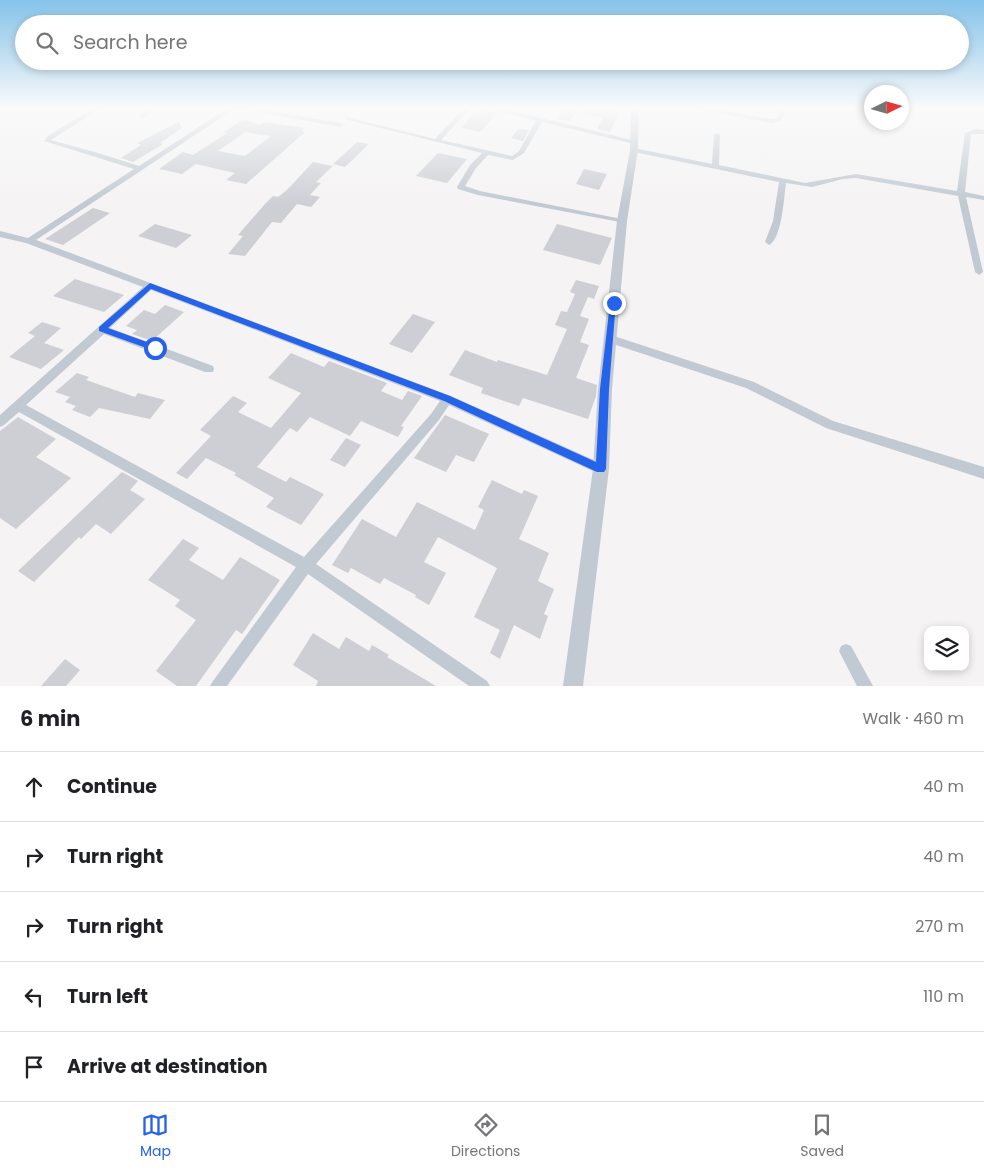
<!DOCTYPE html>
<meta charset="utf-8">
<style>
body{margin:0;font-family:Poppins,sans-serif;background:#f6f6f6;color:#202124}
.controls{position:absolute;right:15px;bottom:15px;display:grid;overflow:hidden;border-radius:10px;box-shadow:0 2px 8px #0003}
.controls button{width:45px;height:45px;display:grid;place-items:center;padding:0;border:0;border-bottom:1px solid #e0e0e0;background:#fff;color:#202124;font:25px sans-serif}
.compass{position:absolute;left:864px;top:85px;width:45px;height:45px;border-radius:50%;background:#fff;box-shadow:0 2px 8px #0003;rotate:85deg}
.stop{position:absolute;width:15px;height:15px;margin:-11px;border:4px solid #2563eb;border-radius:50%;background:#fff}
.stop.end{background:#2563eb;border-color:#fff;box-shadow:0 1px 5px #0008}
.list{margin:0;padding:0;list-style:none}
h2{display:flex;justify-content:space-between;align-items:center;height:65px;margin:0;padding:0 20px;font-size:21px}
h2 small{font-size:16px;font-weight:400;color:#757577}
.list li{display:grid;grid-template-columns:32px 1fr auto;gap:15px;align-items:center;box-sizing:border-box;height:70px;padding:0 20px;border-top:1px solid #e0e0e0}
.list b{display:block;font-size:19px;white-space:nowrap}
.list em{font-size:16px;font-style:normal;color:#757577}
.icon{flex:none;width:28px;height:28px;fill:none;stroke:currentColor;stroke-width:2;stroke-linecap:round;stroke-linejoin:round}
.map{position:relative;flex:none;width:984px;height:686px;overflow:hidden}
.search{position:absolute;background:#fff;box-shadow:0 2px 8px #0003;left:15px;right:15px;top:15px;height:55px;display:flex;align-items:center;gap:12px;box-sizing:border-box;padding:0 18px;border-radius:28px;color:#757577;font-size:19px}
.sheet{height:415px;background:#fff}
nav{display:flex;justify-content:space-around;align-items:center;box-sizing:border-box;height:70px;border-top:1px solid #e0e0e0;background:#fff;font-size:14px;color:#757577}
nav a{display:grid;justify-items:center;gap:2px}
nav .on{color:#2563eb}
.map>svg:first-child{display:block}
.building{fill:#cdcfd5;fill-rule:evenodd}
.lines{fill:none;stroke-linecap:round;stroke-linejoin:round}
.minor{fill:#c1cad2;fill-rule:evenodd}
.tertiary{fill:#c1cad2;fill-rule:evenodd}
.route{fill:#2563eb}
</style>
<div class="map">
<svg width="984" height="686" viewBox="0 0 984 686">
<rect width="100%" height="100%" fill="#f5f3f3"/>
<path class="building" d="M 479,108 L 497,113 L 480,132 L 461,128 Z
M 564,108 L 579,108 L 570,121 L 557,119 Z
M 581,108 L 622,108 L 610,132 L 597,129 L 603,118 L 581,113 Z
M 246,120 L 260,125 L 264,122 L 305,128 L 301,131 L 305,132 L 246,184 L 226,180 L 235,173 L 196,164 L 182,174 L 159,169 L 183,152 L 193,155 L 227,133 L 224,132 L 241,121 ZM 245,132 L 271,136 L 245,156 L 218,151 Z
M 179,122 L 182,128 L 160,143 L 163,144 L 133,162 L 121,158 L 141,145 L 137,143 Z
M 518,129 L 529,130 L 523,141 L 511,138 Z
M 357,142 L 369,144 L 345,167 L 333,164 Z
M 438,153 L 467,159 L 447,183 L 416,176 Z
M 313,162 L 333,166 L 316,182 L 321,183 L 310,195 L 320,197 L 311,207 L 297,204 L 281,223 L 272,222 L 245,256 L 228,254 L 243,236 L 238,235 L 265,204 L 273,196 L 278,197 L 287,190 Z
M 584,169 L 607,174 L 599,190 L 576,184 Z
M 93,208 L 110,213 L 63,245 L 45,239 Z
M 155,224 L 192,235 L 176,248 L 138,236 Z
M 557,224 L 612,238 L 600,265 L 543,250 Z
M 75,279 L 124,295 L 104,312 L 53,296 Z
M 576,280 L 599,286 L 594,299 L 588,297 L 580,316 L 589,319 L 580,342 L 589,345 L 576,378 L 597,385 L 596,396 L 588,419 L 523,398 L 519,406 L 481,393 L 483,388 L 449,375 L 465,350 L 497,362 L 498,360 L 547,375 L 567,329 L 555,325 L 561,311 L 567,312 L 575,294 L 570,292 Z
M 165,305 L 184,312 L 152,341 L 132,334 L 137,330 L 126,326 L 144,310 L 155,314 Z
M 413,314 L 435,322 L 412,353 L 389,344 Z
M 42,322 L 61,328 L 44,343 L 64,350 L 41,369 L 9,357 L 35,336 L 28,333 Z
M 291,353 L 324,367 L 329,361 L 387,383 L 381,391 L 402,400 L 408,391 L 422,396 L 401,426 L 404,427 L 398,437 L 361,421 L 350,436 L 310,417 L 297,432 L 290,428 L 257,467 L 286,482 L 290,477 L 324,494 L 301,525 L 266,507 L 274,498 L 234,475 L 236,473 L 206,458 L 187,479 L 176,473 L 211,436 L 200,430 L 233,396 L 247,403 L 238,412 L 271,428 L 301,393 L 268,378 Z
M 77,373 L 89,377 L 86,380 L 135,397 L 138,393 L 165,400 L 150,419 L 99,408 L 90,417 L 72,410 L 76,406 L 65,402 L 70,397 L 55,392 Z
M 445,415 L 489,434 L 474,462 L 456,455 L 446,472 L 414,458 Z
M 18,417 L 56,439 L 36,457 L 71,478 L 16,529 L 0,518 L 0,431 Z
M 346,438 L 361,445 L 345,467 L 330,460 Z
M 122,472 L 138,481 L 130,490 L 145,499 L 111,534 L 96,524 L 81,539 L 79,537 L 34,582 L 18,571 Z
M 492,480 L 522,494 L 524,490 L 538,496 L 519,539 L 549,553 L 538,581 L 554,589 L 544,614 L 548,616 L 540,639 L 514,625 L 500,659 L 490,653 L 500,630 L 474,617 L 497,568 L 438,537 L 424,562 L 446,573 L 429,605 L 415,597 L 416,595 L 384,578 L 380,584 L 351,568 L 348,573 L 332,565 L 362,519 L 396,537 L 417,502 L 475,530 L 484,510 L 478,507 Z
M 183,539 L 199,548 L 189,560 L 223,580 L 240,557 L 280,580 L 242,634 L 236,630 L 196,686 L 177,686 L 156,671 L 196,620 L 175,606 L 180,600 L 148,580 Z
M 313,633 L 339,649 L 346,637 L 369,651 L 372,645 L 389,655 L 387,657 L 436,686 L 316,686 L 318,681 L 293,665 Z
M 65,659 L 80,670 L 66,686 L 41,686 Z"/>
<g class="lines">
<path class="minor" d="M 93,108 L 101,108 L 51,140 L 98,153 L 139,166 L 228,108 L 236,108 L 36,240 L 451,396 L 605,465 L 607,469 L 605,473 L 601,474 L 597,473 L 449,405 L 439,420 L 316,564 L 487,681 L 490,686 L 469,686 L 308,574 L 227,686 L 210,686 L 213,681 L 296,567 L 19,412 L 4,425 L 0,427 L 0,415 L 143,287 L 26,243 L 0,237 L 0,231 L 28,238 L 134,169 L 44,141 L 48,136 ZM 151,290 L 440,401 L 431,414 L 304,557 L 26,405 L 104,334 L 205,372 L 213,372 L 214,369 L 213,366 L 110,328 Z
M 150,108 L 158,108 L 143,118 L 139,118 L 139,116 Z
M 236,108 L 253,108 L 341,123 L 344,125 L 341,127 Z
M 464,108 L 471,108 L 441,140 L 512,156 L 519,151 L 536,121 L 487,108 L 500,108 L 636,141 L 637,142 L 634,144 L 542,122 L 524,153 L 513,160 L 488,155 L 476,168 L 465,186 L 480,191 L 622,219 L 625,219 L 625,223 L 478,195 L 458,189 L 457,187 L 470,165 L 482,153 L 344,119 L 347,117 L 435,139 Z
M 688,108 L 705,108 L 772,119 L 777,118 L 780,108 L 786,108 L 782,120 L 772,123 Z
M 976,129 L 984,130 L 984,134 L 971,134 L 965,192 L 984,196 L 984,200 L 966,197 L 983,272 L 979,275 L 975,272 L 958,196 L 856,178 L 843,179 L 812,187 L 786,183 C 784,197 782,239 769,245 L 765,242 L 773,221 L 779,182 L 634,152 L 631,150 L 634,148 L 712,164 L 714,135 L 717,133 L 720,135 L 719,165 L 805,183 L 856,174 L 957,191 L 965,133 Z
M 611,335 L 754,382 L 833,421 L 984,467 L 984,479 L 826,428 L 746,388 L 607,342 L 606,339 Z
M 846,644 L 851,646 L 873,686 L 857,686 L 839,651 L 841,646 Z"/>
<path class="tertiary" d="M 631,108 L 639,108 L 638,150 L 627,221 L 612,389 L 609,469 L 583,686 L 563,686 L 593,469 L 598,389 L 617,221 L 630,150 Z"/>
</g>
<linearGradient id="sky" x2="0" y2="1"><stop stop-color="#85c3ea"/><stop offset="0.53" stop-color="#fafafa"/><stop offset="1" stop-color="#fafafa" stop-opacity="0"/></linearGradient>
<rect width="984" height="204" fill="url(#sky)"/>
<path class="route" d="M 150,283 L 450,396 L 596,462 L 600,389 L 610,303 L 616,301 L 609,389 L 606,469 L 604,472 L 597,472 L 444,401 L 151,289 L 108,328 L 158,346 L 158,350 L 152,350 L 99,331 L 99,327 Z"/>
</svg>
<div class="controls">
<button><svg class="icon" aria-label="layers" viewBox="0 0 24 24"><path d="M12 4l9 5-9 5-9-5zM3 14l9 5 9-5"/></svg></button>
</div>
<svg class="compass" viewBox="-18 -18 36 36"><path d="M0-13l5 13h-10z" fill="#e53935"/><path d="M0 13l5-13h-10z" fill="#757577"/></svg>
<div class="stop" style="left:155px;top:348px"></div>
<div class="stop end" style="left:614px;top:303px"></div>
<div class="search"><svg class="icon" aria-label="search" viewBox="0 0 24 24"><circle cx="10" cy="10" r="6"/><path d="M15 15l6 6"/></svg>Search here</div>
</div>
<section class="sheet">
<h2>6 min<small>Walk · 460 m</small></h2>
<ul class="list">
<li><svg class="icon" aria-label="ahead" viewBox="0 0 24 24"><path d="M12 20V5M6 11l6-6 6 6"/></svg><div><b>Continue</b></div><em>40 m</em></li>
<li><svg class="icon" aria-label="right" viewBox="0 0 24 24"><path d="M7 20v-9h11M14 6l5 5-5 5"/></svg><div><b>Turn right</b></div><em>40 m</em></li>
<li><svg class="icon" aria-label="right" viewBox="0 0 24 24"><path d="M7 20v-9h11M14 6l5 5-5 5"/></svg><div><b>Turn right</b></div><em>270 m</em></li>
<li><svg class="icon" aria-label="left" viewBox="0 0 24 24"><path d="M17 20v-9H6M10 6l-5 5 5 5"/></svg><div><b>Turn left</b></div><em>110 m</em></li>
<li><svg class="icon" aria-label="arrive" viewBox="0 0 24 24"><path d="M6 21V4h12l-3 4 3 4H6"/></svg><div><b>Arrive at destination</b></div></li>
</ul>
</section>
<nav>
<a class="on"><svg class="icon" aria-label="map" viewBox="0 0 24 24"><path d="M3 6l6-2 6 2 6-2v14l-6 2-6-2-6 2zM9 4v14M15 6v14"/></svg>Map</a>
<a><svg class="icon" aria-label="directions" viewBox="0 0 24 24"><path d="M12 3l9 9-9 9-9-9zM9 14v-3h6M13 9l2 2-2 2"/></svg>Directions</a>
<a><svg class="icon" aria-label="saved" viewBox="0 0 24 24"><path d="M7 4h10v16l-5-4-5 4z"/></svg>Saved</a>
</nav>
